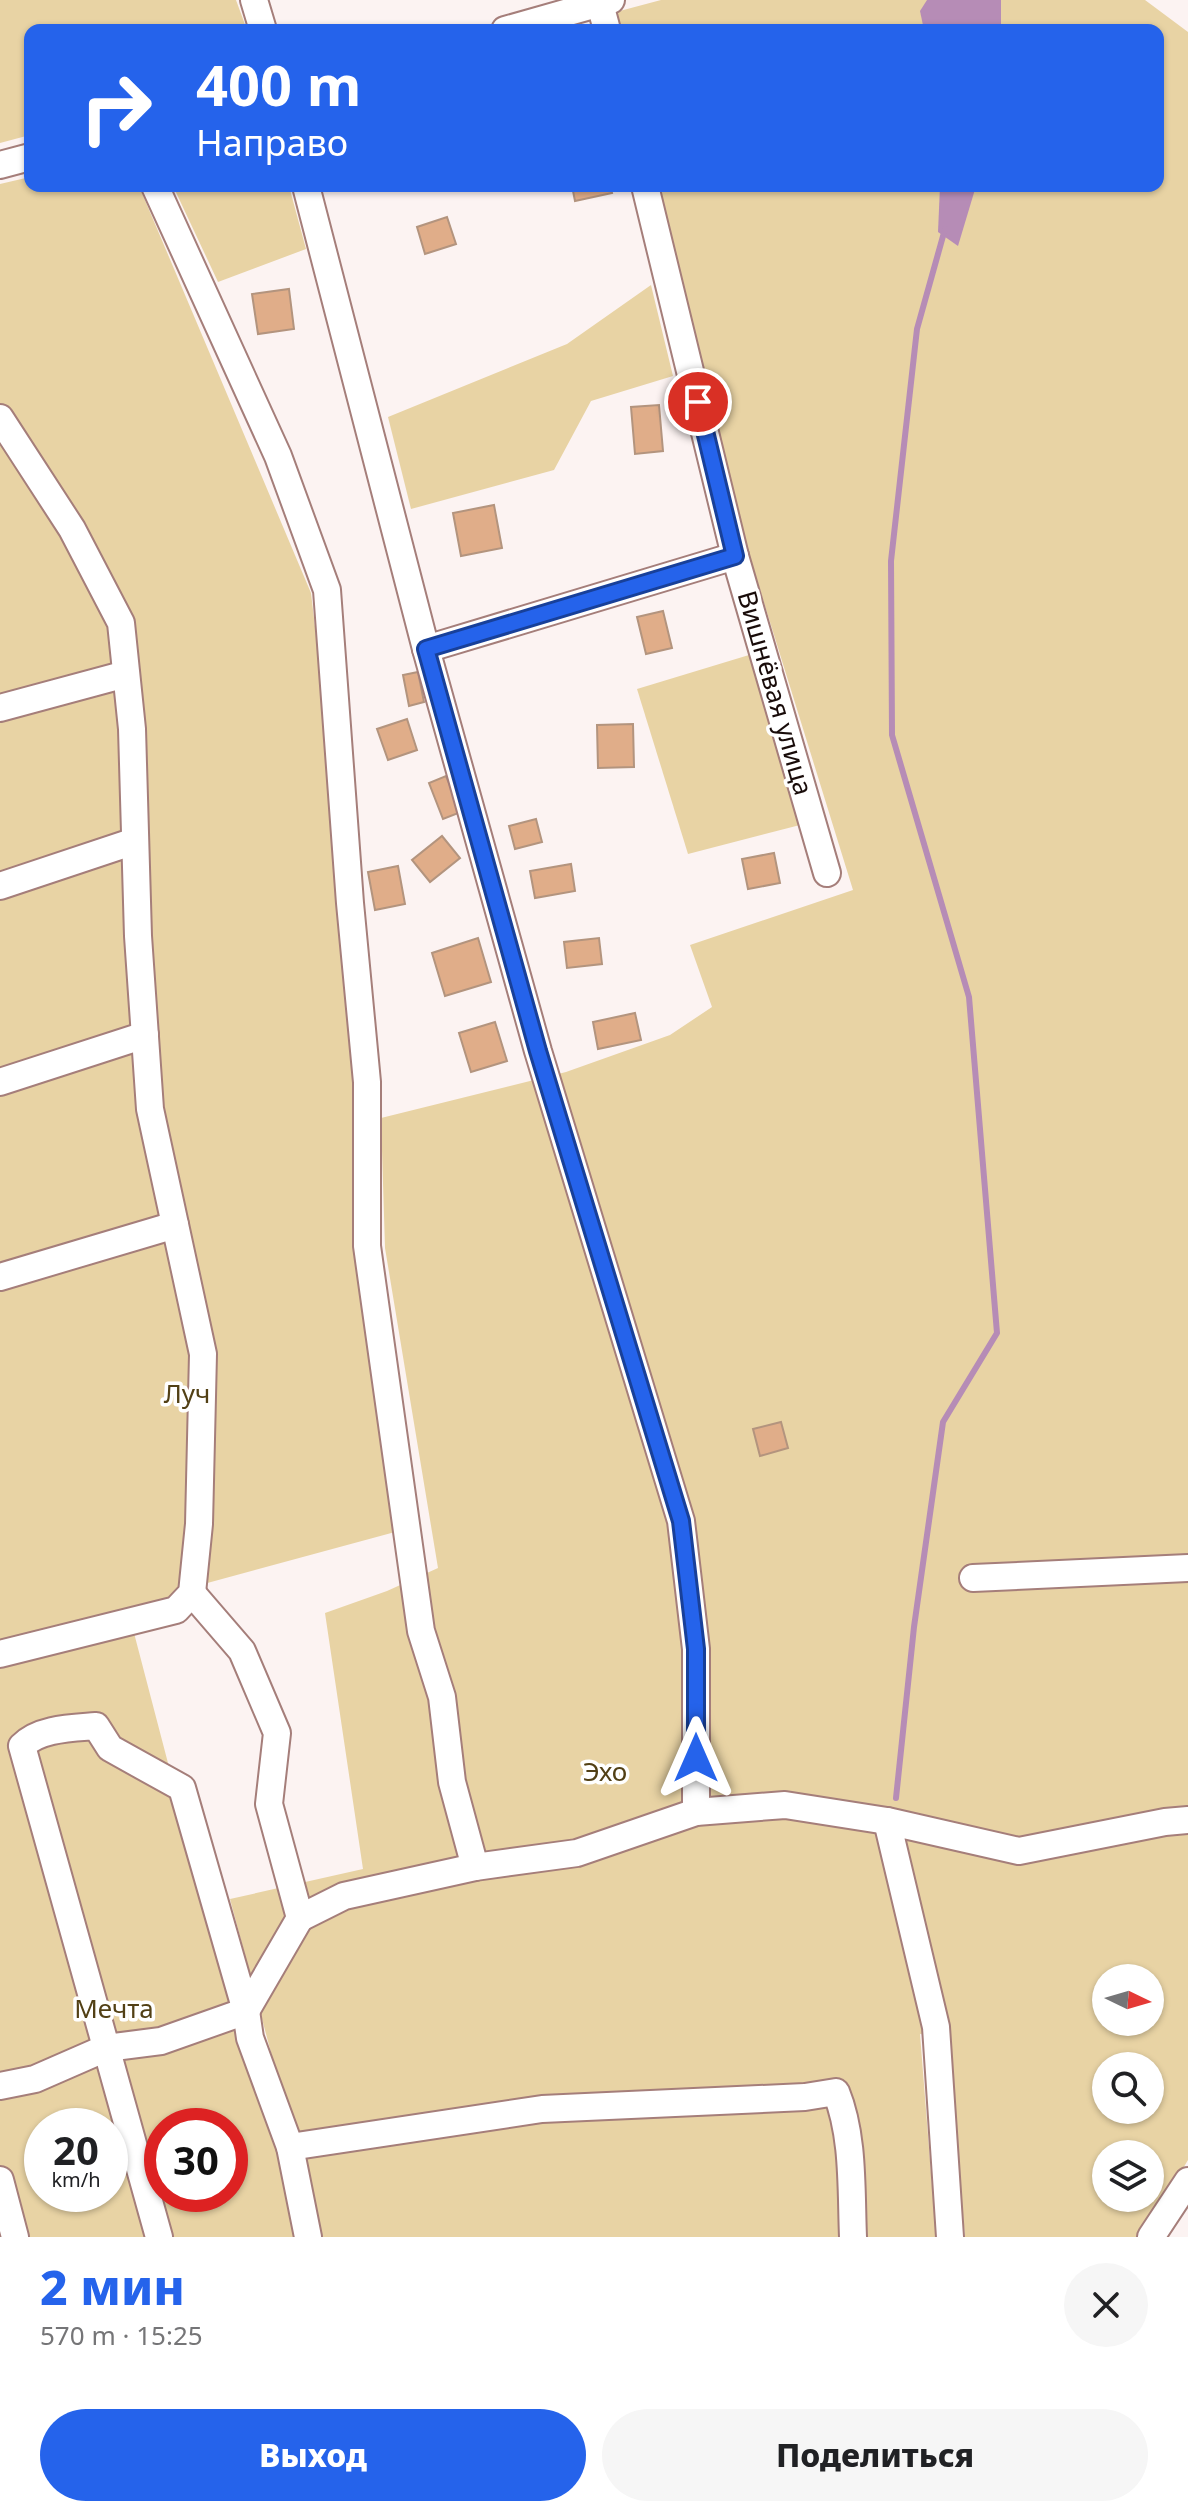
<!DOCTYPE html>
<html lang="ru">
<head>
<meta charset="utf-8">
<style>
  body { margin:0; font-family:"Noto Sans",sans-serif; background:#f6f6f6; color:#202124; height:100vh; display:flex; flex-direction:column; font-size:30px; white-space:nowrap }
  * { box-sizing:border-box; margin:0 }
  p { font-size:26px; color:#757577 }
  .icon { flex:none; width:44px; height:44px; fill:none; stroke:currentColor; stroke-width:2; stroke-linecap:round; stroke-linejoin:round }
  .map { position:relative; height:2237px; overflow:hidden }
  .sheet { display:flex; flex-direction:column; background:#fff; flex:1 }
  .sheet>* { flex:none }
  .top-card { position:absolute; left:24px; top:24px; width:1140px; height:168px; border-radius:16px; box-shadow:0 2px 6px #0004; background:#2563eb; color:#fff; overflow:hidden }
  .needle { width:52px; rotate:95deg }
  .buttons { position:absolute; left:1092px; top:1964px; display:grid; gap:16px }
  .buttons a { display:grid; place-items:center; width:72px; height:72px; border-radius:50%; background:#fff; box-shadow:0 2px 6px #0004; font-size:40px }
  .speed { position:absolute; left:24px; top:2108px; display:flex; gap:16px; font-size:40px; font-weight:700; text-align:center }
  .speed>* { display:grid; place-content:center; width:104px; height:104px; border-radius:50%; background:#fff; box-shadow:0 2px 6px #0004; line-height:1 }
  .speed small { font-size:20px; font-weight:400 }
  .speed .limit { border:12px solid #d22; background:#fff; color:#111 }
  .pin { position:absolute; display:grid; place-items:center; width:68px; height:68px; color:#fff; margin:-34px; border:4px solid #fff; border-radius:50%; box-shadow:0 2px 8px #0007 }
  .me { position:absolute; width:88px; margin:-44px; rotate:0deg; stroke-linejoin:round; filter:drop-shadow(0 0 6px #0008) }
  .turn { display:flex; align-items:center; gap:28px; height:168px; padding:0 40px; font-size:36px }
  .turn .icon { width:104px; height:104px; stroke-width:2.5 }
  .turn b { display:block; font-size:56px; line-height:68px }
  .round { display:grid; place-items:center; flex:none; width:84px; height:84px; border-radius:42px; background:#f6f6f6 }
  .headline { display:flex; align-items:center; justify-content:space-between; height:136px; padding:0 40px }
  h1 { font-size:48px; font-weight:800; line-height:60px; color:#2563eb }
  .primary-button { display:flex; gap:16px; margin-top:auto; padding:16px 40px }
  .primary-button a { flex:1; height:92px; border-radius:48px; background:#2563eb; color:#fff; font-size:32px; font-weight:800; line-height:92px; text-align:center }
  .primary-button a+a { background:#f6f6f6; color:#202124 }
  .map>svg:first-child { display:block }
  .green { fill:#e8d3a4; fill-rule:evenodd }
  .water { fill:#b68cb6 }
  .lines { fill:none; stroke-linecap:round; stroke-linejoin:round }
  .stream { stroke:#b68cb6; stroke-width:6 }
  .building { fill:#e0ad89; stroke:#b3947e; stroke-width:2 }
  .minor-casing { stroke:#a57e7a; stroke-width:30 }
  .minor { stroke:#fff; stroke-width:26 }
  .route-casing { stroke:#184099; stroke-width:20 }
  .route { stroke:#2563eb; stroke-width:14 }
  .labels { text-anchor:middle; stroke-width:7; stroke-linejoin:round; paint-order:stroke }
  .street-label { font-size:26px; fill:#180b09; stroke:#fff }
  .park-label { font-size:26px; fill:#524015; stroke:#fff }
</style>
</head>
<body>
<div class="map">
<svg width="1188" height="2237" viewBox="0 0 1188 2237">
  <rect width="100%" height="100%" fill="#fcf3f2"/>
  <g class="green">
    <path d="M0 0H236L247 30H30V135L0 143Z"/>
    <path d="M661 0H1145L1188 32V2160L1142 2237H965L947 2037 920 2034 936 2237H0V1667L134 1633 231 2004 278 2153 293 2135 230 1899 363 1869 325 1613 387 1591 438 1568 385 1248 381 1118 566 1072 670 1035 712 1007 690 945 853 890 743 535 657 186H1158V30H620L616 12ZM1106 1978H1150V2022H1106ZM1106 2066H1150V2110H1106ZM42 2126H110V2194H42ZM162 2126H230V2194H162ZM1106 2154H1150V2198H1106Z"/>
    <path d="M30 177V186H139L311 593 328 736 395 1532 178 1591 160 1602 0 1642V184Z"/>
    <path d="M173 186H289L306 249 218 282Z"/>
    <path d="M651 285 673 376 591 401 554 470 411 509 388 417 567 344Z"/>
    <path d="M749 655 800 825 688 854 637 689Z"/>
  </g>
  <g class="water">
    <path d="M927 0H1001V30H924L920 11Z"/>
    <path d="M940 186H976L958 246 938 232Z"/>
  </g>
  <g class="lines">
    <path class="stream" d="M896 1798 914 1627 943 1422 997 1333 969 997 892 735 891 561 917 329 945 229"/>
  </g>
  <g class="building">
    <path d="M572 186H610L612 193 575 201Z"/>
    <path d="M447 217 456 244 425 254 417 227Z"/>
    <path d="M289 289 294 329 258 334 252 294Z"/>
    <path d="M659 405 663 451 635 454 631 407Z"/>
    <path d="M494 505 502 548 461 556 453 513Z"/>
    <path d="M663 611 672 648 646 654 637 617Z"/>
    <path d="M418 672 424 702 409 706 403 675Z"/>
    <path d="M407 719 417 750 388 760 377 729Z"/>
    <path d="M633 724 634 767 598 768 597 725Z"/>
    <path d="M446 776 461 812 443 819 429 783Z"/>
    <path d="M536 819 542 842 515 849 509 826Z"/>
    <path d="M442 836 460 858 430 882 412 860Z"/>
    <path d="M774 853 780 883 748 889 742 859Z"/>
    <path d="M571 864 575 891 535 898 530 871Z"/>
    <path d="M398 866 405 904 375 910 368 872Z"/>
    <path d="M478 938 491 982 445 996 432 953Z"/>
    <path d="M599 938 602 964 567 968 564 942Z"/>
    <path d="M635 1013 641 1040 598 1049 593 1022Z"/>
    <path d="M495 1022 507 1061 471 1072 459 1033Z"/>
    <path d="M781 1422 788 1448 760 1456 753 1429Z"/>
  </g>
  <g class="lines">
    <defs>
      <g id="minor">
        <path d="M254 0 263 30"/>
        <path d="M599 0 607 30"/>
        <path d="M505 30 611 0"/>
        <path d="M0 165 30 157"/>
        <path d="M155 186 278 456 327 590 350 903 367 1082V1246L421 1631 442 1697 452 1782 475 1867 344 1896 300 1918"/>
        <path d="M306 186 426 649 538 1051 681 1521 696 1649V1812"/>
        <path d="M645 186 735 556 827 873"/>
        <path d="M0 418 72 529 121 623 132 729 138 936 150 1109 203 1354 199 1524 192 1593 176 1610 0 1654"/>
        <path d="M426 649 735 556"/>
        <path d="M0 708 126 674"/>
        <path d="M0 886 135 841"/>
        <path d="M0 1082 145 1035"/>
        <path d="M0 1277 175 1225"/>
        <path d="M973 1578 1188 1568"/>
        <path d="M475 1867 577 1853 696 1812 785 1805 887 1821"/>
        <path d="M0 2086 35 2079 106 2048 161 2041 246 2011 300 1918 269 1804 277 1733 242 1651 192 1593"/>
        <path d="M290 2147 542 2109 805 2097 836 2092C854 2136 851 2190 853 2237"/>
        <path d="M0 2180 15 2237"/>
        <path d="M159 2237 22 1746C39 1728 73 1728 96 1726L110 1748 182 1788 246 2011 250 2038 290 2147 308 2237"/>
        <path d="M950 2237 936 2027 887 1821 1019 1851 1165 1822 1188 1820"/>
        <path d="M1151 2237 1188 2181"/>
      </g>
    </defs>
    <use href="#minor" class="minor-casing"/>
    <use href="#minor" class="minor"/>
  </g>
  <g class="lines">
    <defs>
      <path id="route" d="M696 1758V1649L681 1521 538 1051 426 649 735 556 698 402"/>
    </defs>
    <use href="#route" class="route-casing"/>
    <use href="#route" class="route"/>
  </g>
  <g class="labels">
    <g class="street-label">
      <text transform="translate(775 693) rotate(74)" y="9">Вишнёвая улица</text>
    </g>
    <g class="park-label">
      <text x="187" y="1403">Луч</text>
      <text x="605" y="1781">Эхо</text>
      <text x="114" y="2018">Мечта</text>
    </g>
  </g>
</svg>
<div class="buttons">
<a><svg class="needle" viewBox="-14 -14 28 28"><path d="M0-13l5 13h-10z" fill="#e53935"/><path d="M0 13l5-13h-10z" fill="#757577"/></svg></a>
<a><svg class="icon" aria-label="search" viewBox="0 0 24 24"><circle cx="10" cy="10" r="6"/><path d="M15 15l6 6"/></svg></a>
<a><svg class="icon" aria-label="layers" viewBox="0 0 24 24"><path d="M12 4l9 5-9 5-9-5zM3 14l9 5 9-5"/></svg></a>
</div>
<div class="speed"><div>20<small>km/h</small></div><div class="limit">30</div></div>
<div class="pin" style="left:698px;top:402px;background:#d93025"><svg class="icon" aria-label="arrive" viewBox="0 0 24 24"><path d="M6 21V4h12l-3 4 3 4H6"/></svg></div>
<svg class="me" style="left:696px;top:1758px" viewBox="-20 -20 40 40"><path d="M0-17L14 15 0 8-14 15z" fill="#2563eb" stroke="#fff" stroke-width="4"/></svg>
<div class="top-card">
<div class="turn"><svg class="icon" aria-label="right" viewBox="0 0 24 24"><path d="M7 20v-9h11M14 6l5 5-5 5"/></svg><div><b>400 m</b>Направо</div></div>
</div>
</div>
<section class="sheet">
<div class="headline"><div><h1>2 мин</h1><p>570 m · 15:25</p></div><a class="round"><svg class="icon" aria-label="close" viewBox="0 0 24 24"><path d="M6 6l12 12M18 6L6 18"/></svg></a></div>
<div class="primary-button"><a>Выход</a><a>Поделиться</a></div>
</section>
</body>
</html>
